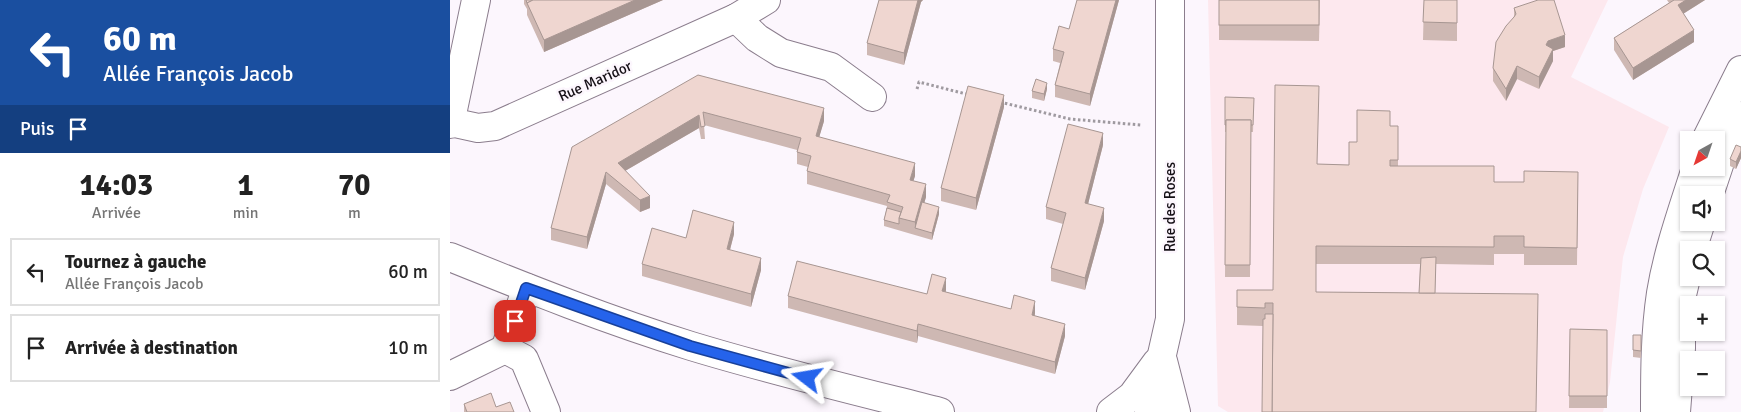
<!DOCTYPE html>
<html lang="fr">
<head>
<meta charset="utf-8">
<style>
  body { margin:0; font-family:Signika,sans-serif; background:#f2f2f2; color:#222; height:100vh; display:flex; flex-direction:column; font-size:19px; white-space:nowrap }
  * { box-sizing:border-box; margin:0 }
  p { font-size:16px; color:#767676 }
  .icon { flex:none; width:28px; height:28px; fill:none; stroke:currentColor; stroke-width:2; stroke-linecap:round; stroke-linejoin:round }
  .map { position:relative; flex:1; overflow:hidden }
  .drawer { display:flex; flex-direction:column; background:#fff; width:450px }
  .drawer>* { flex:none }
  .hud { background:#1a4fa0; color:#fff; overflow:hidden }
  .needle { width:32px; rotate:220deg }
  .tools { position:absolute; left:1230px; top:131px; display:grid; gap:10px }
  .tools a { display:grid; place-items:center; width:45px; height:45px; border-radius:0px; background:#fff; box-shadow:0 1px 4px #0004; font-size:25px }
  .pin { position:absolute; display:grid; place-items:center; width:42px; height:42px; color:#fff; margin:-21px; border-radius:10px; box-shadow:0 2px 8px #0006 }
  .me { position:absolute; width:55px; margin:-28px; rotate:284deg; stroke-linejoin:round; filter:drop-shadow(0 0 4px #0008) }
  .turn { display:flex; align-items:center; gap:18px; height:105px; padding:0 20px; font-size:22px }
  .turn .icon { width:65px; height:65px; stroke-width:2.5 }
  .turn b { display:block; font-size:35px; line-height:42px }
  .then { display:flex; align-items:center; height:48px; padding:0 20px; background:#0003; gap:10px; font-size:19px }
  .eta { display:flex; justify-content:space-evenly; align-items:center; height:85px; text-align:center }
  .eta b { font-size:30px; font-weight:800; line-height:35px }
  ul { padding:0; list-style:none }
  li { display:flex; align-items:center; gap:15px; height:68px; margin:0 10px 8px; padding:0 10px; border:2px solid #e0e0e0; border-radius:0px }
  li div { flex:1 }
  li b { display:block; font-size:19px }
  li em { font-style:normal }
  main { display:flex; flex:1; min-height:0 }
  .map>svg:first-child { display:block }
  .education { fill:#fde8ee }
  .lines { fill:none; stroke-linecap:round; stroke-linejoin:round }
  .minor-casing { stroke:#8b7d8d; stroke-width:30 }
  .path { stroke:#9f9aa0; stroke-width:3; stroke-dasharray:2.5 2.5; stroke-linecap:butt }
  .minor { stroke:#fff; stroke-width:28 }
  .wall { fill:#ceb8b3; fill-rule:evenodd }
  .shaded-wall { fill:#a79692 }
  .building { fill:#efd6d0; stroke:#a79692 }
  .route-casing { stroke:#184099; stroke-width:12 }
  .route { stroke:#2563eb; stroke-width:9 }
  .labels { text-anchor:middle; stroke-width:5; stroke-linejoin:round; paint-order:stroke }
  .street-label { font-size:15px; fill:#140f15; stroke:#fcf6fd }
</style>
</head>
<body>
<main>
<section class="drawer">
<div class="hud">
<div class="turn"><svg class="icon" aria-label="left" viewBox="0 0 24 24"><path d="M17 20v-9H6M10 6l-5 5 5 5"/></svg><div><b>60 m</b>Allée François Jacob</div></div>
<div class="then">Puis<svg class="icon" aria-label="arrive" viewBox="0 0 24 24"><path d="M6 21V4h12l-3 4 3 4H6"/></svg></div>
</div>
<div class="eta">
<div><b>14:03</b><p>Arrivée</p></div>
<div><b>1</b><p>min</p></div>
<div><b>70</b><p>m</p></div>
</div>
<ul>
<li><svg class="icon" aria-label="left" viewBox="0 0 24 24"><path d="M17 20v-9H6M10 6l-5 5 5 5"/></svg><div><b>Tournez à gauche</b><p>Allée François Jacob</p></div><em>60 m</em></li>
<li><svg class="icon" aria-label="arrive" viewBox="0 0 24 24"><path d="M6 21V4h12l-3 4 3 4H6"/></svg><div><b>Arrivée à destination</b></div><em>10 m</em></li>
</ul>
</section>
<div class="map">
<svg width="1291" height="412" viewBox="0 0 1291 412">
  <rect width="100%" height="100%" fill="#fcf6fd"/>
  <path class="education" d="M758 0H1158L1121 77 1219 127 1193 189 1173 257 1160 382 1153 412H778L768 406Z"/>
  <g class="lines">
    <defs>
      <g id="minor">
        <path d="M286 18 307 38 331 53 381 67 422 97"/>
        <path d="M0 122 28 128 45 126 286 18 316 0"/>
        <path d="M0 124 26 0"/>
        <path d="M1256 140 1291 70"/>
        <path d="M1259 195 1273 153 1291 116"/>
        <path d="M1242 250 1251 222"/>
        <path d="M0 257C79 289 160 321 241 346 323 371 407 391 490 412"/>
        <path d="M77 288 55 349 74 359 96 412"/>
        <path d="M713 361 726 412"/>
        <path d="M0 376 55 349"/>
        <path d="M661 412 682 396 707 362"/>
        <path d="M699 412 720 319V0"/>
        <path d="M1205 412C1205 372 1205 333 1211 293 1218 250 1233 209 1246 168"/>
        <path d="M1226 412 1231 348V299L1239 265"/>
      </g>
    </defs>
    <use href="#minor" class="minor-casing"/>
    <g class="path">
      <path d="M467 89 469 82 520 95"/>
      <path d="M550 102 620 119 691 125"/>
    </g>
    <use href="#minor" class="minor"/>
  </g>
  <g class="wall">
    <path d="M74 0H213L94 52 77 15V9L74 4Z"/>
    <path d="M429 0H473L471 2 454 65 417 55V43Z"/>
    <path d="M669 0 640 106 605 97V85L610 63 603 61V49L619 29Z"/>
    <path d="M769 0H870L869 41 769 40Z"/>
    <path d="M974 0H1007V41L973 40Z"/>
    <path d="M1217 0H1255L1233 14 1244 42 1183 80 1164 50V38L1219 3Z"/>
    <path d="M1064 8 1115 47 1103 51V61L1089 89 1067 79 1056 101 1043 81V68L1064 18Z"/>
    <path d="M248 75 374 121 369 137 465 176 463 181 476 197 474 203 489 214 482 240 434 226V220L437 206 357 184V171L358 167 347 164V150L254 125 255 139H251L249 128 175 171 200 208 190 212 156 184 137 249 101 240V228Z"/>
    <path d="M597 89 594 101 582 98V91Z"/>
    <path d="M775 97 804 98 803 132H801L800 277H775L776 132H775Z"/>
    <path d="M554 107 526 210 491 201V188Z"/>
    <path d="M940 126H948V166L1044 182H1074L1128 172 1127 265H1074V254H1044V265L986 264 985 293 813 326 787 325V290H823L867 164 899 165 907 142ZM866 264H970L969 293 866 292Z"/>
    <path d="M653 145 638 204 654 221 635 290 601 281V268L613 224 596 219V207Z"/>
    <path d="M1291 147V158L1286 169 1280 166V159Z"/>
    <path d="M284 234 280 250 311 270 301 307 192 276V264L236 238Z"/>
    <path d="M496 290V292L561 309 585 313V316L615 336 605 374 468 336 467 343 338 308V296L477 294Z"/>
    <path d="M1120 329 1157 330V408H1119Z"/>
    <path d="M1183 335H1191V358L1183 357Z"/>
    <path d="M14 404 46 407 64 412H14Z"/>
  </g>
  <g class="shaded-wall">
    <path d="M185 0H213L94 52V40Z"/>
    <path d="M468 0H473L471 2 454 65V53Z"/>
    <path d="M666 0H669L640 106V94Z"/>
    <path d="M1236 0H1255L1228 17V5Z"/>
    <path d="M1244 30V42L1183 80V68Z"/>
    <path d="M1115 35V47L1103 51V61L1089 89V77L1096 45 1098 41Z"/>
    <path d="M1067 66V79L1056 101V89Z"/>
    <path d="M597 83V89L594 101V94Z"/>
    <path d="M554 95V107L526 210V198Z"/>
    <path d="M374 108V121L366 148V136Z"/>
    <path d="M249 115V128L168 175V163Z"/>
    <path d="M653 133V145L635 216V203Z"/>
    <path d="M1291 151V158L1286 169V162Z"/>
    <path d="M465 163V176L460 192V180Z"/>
    <path d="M156 172V184L137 249V237Z"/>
    <path d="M476 184V197L467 228H465V222Z"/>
    <path d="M200 196V208L190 212V200Z"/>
    <path d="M489 207V214L482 240V233Z"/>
    <path d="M654 208V221L635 290V278Z"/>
    <path d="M284 222V234L277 261V249Z"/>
    <path d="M311 258V270L301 307V294Z"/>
    <path d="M496 278V290L492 303V291Z"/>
    <path d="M585 301V313L582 327V315Z"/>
    <path d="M468 324V336L467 343V331Z"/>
    <path d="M615 324V336L605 374V362Z"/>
  </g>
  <g class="building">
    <path d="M76 0H83L77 3Z"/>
    <path d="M83 0H185L94 40 77 3Z"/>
    <path d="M429 0H468L454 53 417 43Z"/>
    <path d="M627 0H666L640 94 605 85 614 52 603 49 609 26 619 29Z"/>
    <rect x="769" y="0" width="100" height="25"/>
    <path d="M974 0H1007V23L973 22Z"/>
    <path d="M1088 0H1104L1115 35 1098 41 1096 45 1103 49 1089 77 1067 66 1056 89 1043 68 1046 42 1056 26 1064 17 1066 14 1064 8Z"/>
    <path d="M1224 0H1236L1228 5 1244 30 1183 68 1164 38Z"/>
    <path d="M248 75 374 108 366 136 465 163 460 180 476 184 465 222 449 218 453 207 437 202 440 195 357 171 361 156 347 152 351 138 253 112 255 126 251 127 249 115 168 163 200 196 190 200 156 172 137 237 101 228 122 147Z"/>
    <path d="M586 79 597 83 594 94 582 91Z"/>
    <path d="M825 85 869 86 867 164 899 165V142H907V110L940 111V126H948V160H940V166H1044V182H1074V171L1128 172 1127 248 1074 247V236H1044V247L866 246V292L1088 294 1086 412H822L823 303H815V308L787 307V290H823Z"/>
    <path d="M518 86 554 95 526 198 491 188Z"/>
    <path d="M775 97 804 98 803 125H801V120H776V125H775Z"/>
    <path d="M776 120H801L800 265H775Z"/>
    <path d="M618 124 653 133 635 203 654 208 635 278 601 268 616 213 596 207Z"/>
    <path d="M1286 145 1291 147V151L1286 162 1280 159Z"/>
    <path d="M472 202 489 207 482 233 465 228Z"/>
    <path d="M437 208 451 212 449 218V224L434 220Z"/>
    <path d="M243 210 284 222 277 249 311 258 301 294 192 264 202 228 236 238Z"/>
    <path d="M986 257 985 293H969L971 258Z"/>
    <path d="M347 261 477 294 482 274 496 278 492 291 561 309 564 295 585 301 582 315 615 324 605 362 468 324 467 331 338 296Z"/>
    <path d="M815 314H823L822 412H812L813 319H815Z"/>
    <path d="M1120 329 1157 330V396H1119Z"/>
    <path d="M1183 335H1191V351L1183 350Z"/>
    <path d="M41 393 46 407 60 402 64 412H17L14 404Z"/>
  </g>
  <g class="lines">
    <defs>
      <path id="route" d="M65 321 76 288 240 346 357 378"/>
    </defs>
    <use href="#route" class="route-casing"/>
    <use href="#route" class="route"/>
  </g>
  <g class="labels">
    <g class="street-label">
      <text transform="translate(145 81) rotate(-24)" y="5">Rue Maridor</text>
      <text transform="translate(720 207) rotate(-90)" y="5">Rue des Roses</text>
    </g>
  </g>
</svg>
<div class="tools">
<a><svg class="needle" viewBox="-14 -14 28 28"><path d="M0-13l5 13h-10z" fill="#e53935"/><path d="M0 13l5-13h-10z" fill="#767676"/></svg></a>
<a><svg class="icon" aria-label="sound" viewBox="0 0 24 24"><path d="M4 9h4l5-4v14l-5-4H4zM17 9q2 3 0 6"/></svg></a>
<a><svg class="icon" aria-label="search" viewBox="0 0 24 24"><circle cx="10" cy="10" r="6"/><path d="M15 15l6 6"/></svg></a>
<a>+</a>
<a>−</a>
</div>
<div class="pin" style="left:65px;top:321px;background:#d93025"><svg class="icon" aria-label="arrive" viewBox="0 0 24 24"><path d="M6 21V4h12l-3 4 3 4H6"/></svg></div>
<svg class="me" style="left:357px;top:378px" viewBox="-20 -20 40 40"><path d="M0-17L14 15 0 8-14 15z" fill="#2563eb" stroke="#fff" stroke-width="4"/></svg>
</div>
</main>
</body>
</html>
